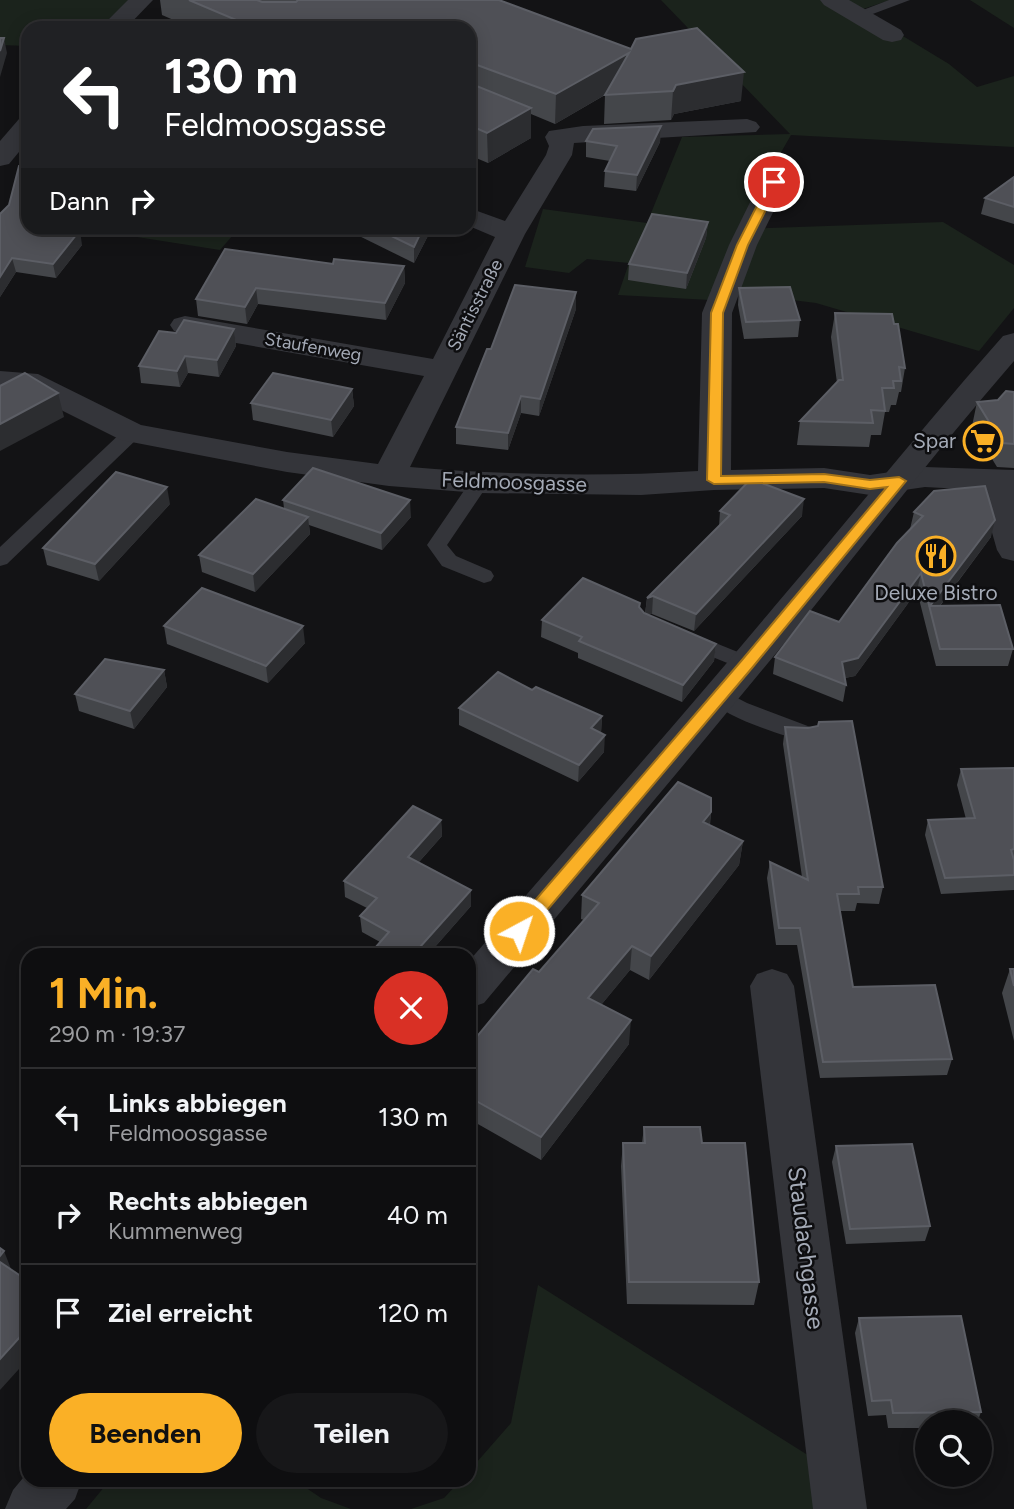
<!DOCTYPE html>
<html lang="de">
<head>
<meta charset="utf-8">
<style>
  body { margin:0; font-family:Figtree,sans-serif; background:#171719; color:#f1f3f6; height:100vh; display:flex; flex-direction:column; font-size:26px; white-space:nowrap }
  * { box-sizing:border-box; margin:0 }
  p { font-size:23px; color:#9b9c9f }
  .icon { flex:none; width:38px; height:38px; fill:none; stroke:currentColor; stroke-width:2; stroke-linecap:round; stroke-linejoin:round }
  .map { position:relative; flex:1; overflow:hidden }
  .side { position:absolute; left:21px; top:948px; width:455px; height:539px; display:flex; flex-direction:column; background:#0e0e10; border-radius:21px; box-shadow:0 4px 18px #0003,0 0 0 2px #2e2e30 }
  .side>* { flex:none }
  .top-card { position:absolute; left:21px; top:21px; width:455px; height:214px; border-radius:21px; box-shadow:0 4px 18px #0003,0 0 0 2px #2e2e30; background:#202124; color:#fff; overflow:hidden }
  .tools { position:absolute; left:915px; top:1410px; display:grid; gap:14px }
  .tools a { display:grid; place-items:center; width:77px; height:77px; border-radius:50%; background:#0e0e10; box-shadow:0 4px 18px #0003,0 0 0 2px #2e2e30; font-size:35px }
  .pin { position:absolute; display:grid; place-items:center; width:60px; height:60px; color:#fff; margin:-30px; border:4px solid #fff; border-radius:50%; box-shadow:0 2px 7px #0007 }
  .me { position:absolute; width:77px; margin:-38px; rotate:40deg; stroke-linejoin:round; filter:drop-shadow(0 0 5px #0008) }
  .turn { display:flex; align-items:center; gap:24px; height:147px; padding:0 28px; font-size:32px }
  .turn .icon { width:91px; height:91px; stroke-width:2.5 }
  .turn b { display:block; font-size:49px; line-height:60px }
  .then { display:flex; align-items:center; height:66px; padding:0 28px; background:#0003; gap:14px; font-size:26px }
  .round { display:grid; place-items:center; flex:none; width:74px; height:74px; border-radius:37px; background:#171719 }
  .headline { display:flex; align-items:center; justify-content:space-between; height:119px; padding:0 28px }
  h1 { font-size:42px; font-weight:700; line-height:52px; color:#fab026 }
  .primary-button { display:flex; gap:14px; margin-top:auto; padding:14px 28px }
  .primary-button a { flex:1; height:80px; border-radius:42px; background:#fab026; color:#111; font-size:28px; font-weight:700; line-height:80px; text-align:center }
  .primary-button a+a { background:#171719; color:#f1f3f6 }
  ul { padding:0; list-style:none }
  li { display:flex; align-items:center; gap:21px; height:98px; padding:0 28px; border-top:2px solid #2e2e30 }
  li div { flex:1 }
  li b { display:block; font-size:26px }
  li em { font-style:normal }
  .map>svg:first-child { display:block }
  .green { fill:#1b231c }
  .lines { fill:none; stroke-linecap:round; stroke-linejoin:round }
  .service { fill:#34353a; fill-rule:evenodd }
  .minor { fill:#34353a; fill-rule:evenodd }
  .tertiary { fill:#34353a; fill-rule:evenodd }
  .wall { fill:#44464a }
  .shaded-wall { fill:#2c2d30 }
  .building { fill:#4f5056; stroke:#5c5e65; stroke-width:2 }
  .route { fill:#fab026; stroke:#a27219; stroke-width:2 }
  .labels { text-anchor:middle; stroke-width:5; stroke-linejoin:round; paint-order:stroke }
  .far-street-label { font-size:18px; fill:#a4aab6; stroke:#0e0e10 }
  .poi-label { font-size:21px; fill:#a4aab6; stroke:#0e0e10; text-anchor:end }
  .street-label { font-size:21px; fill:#a4aab6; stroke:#0e0e10 }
  .near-street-label { font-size:24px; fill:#a4aab6; stroke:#0e0e10 }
</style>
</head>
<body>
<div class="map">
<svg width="1014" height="1509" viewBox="0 0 1014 1509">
  <rect width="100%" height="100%" fill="#131315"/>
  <g class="green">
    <path d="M0 0H130L99 28H28V46L0 45Z"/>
    <path d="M661 0H890L860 10 949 64 977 87 1014 76V147L791 135 737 229 943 222 1014 265V308L979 351 816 303 711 290 710 300 618 295 629 263 587 259 569 273 525 267 543 209 647 223 682 137 790 134Z"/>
    <path d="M970 0H1014V28Z"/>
    <path d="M130 228H239L220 250 124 235Z"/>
    <path d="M538 1285 814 1459 820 1509H411L444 1498 460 1481 469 1480V1471L511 1423Z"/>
    <path d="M110 1480 296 1481 321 1498 351 1509H86Z"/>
  </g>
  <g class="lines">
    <g class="service">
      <path d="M889 0H910L862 18 857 19 850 15Z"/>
      <path d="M132 427 141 433 139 437 7 564 0 566V547L125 429Z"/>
      <path d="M479 477 486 479 489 483 447 545 456 556 491 571 494 576 491 581 484 583 442 566 427 545 472 479Z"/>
      <path d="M686 631 755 659 758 664 755 669 747 671 678 643 675 638 678 633Z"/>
      <path d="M718 688 747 703 813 728 816 734 813 740 805 742C782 735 719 716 707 696L710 691Z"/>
    </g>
    <g class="minor">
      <path d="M128 0H153L126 28H100Z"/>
      <path d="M820 0H849L901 30 904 35 901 40 892 42 883 40 824 5Z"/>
      <path d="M28 116V141L9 164 0 166V141L19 119Z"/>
      <path d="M747 119 756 122 760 127 756 132 574 143 572 155 525 234 410 467C505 475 602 477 698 471L702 313 729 245 760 182 764 176 774 174 784 176 788 182 757 245 732 313 731 470 824 468 870 475 925 467 1014 470V561L1002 558 997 550 980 490 925 487 870 495 824 488 714 490 641 495 479 493 389 486 287 472 121 440 21 390 0 389V371L38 374 141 425 287 452 378 464 424 376 185 334 174 331 170 325 174 319 185 316 433 359 495 237 469 226V208L505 221 546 155 549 146 545 137 549 131 583 126Z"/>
      <path d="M772 969 787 974 794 986 867 1509H813L750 986 757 974Z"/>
    </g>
    <g class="tertiary">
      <path d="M1014 333V361C940 446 871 536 800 624 696 751 590 877 484 1003L469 1008V961C571 843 674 726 774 607 851 517 925 424 1003 336Z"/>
      <path d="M28 1472V1480H82L75 1499 66 1509H5L13 1490Z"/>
    </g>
  </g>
  <g class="wall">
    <path d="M160 0H499L741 101 674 114 671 120 604 124 605 95 555 124 531 114V138L488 163 469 155V28H192L162 15Z"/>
    <path d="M661 126 660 142 636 191 604 187 605 171 610 161 586 157V141Z"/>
    <path d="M1014 177V224L981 214 985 198Z"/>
    <path d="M0 214 28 228 82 245 56 278 16 272 0 297Z"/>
    <path d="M708 222 706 238 686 289 628 280 629 264Z"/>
    <path d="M343 228H432L414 263Z"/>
    <path d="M333 264 404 266 405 283 386 320 258 304 247 324 198 316 196 299Z"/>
    <path d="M739 288 800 320 798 337 744 339 738 305Z"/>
    <path d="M576 309 539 416 521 413 508 450 456 444V427L491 349Z"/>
    <path d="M835 313 894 324 905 368 901 392H899L896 405H891L889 412H885L881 435H871L869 447 797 445 800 421 837 383 831 337Z"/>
    <path d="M234 329 236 346 219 377 188 373 180 387 141 383 139 366 176 333Z"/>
    <path d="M352 389 354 406 333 437 253 420 251 403Z"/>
    <path d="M1014 392V468L997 467 972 426 977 402 998 400Z"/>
    <path d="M283 500 411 517 382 550 309 525 310 534 255 592 202 572 199 555 284 508Z"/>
    <path d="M170 504 99 581 47 565 43 548Z"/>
    <path d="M720 511 802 516 694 631 652 614H647L716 644 714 661 682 702 578 658V653L541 637 542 620 640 608 645 614 647 598 719 527Z"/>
    <path d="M914 512 991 537 940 606 1013 649 1008 666H936L917 591 855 676 845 678 846 685 843 702 773 674 775 657 839 622 910 529Z"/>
    <path d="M164 626 305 643 268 683 167 644Z"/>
    <path d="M164 670 167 687 134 729 79 711 75 694Z"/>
    <path d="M532 690 602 716 601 733 604 752 578 782 459 725V708Z"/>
    <path d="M785 727 883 887 879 904 857 903 855 911H840L853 987 952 1059 947 1075 820 1078 797 945H776L767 878 770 862 802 877 783 744Z"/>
    <path d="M1014 768V890L941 894 925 835 928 820 966 819 957 785 961 769Z"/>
    <path d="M711 812 710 825 743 841 739 865 649 980 630 970 601 1005 629 1044 541 1160 469 1119V1046L539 972 584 920 581 919 582 895Z"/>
    <path d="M441 820 442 836 419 862 471 906 427 956H368L380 942 362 932 360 916 367 908 345 897 344 881Z"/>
    <path d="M1010 969H1014V1041L1002 993Z"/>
    <path d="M644 1127 702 1143 759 1282 754 1305 627 1304 621 1166 623 1143H642Z"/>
    <path d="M836 1146 930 1226 925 1241 846 1244 832 1162Z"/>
    <path d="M859 1318 981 1412 977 1423H928V1428H888L886 1415 868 1416 855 1333Z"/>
  </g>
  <g class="shaded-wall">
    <path d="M4 38 7 53 0 77V51Z"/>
    <path d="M629 53 627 82 555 124 556 94Z"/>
    <path d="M744 72 741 101 674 114 671 120 673 91 676 85Z"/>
    <path d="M531 108V138L488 163 487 133Z"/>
    <path d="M661 126 660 142 636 191 637 175Z"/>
    <path d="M708 222 706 238 686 289 687 273Z"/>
    <path d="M423 228H432L414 263V247Z"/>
    <path d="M80 230 82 245 56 278 53 264Z"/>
    <path d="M12 258 16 272 0 297V277Z"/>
    <path d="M404 266 405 283 386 320 385 303Z"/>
    <path d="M256 288 258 304 247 324 245 307Z"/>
    <path d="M576 292V309L539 416 540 399Z"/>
    <path d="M234 329 236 346 219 377 217 360Z"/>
    <path d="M185 356 188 373 180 387 177 371Z"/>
    <path d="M352 389 354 406 333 437 331 420Z"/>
    <path d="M58 393 64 417 0 451V424Z"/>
    <path d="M521 396V413L508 450V433Z"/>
    <path d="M167 487 170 504 99 581 95 564Z"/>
    <path d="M804 499 802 516 694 631 696 614Z"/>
    <path d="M410 500 411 517 382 550 381 533Z"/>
    <path d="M308 517 310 534 255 592 253 574Z"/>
    <path d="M995 520 991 537 932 616 930 606Z"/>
    <path d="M921 573 917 591 855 676 839 679 842 662Z"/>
    <path d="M653 596 652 614 645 615 647 598Z"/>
    <path d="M303 626 305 643 268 683 266 666Z"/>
    <path d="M716 644 714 661 682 702 683 685Z"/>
    <path d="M164 670 167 687 134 729 130 711Z"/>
    <path d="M602 716 601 733 591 728Z"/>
    <path d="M605 735 604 752 578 782 579 765Z"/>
    <path d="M711 812 708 837 703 822Z"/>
    <path d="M441 820 442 836 409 873 408 857Z"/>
    <path d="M743 841 739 865 649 980 651 956Z"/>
    <path d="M471 890V906L427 956H412Z"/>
    <path d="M632 946 630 970 587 1022 588 998Z"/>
    <path d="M631 1020 629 1044 541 1160V1137Z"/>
    <path d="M4 1251 13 1274 0 1268V1256Z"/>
    <path d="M28 1328V1359L0 1390V1359Z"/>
  </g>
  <g class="building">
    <path d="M189 0H257L262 2H296L298 0H499L631 49 636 39 697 28 744 72 676 85 673 91 605 95 629 53 556 94 469 62V28H255Z"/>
    <path d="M0 38H4L0 51Z"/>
    <path d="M469 83 531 108 487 133 469 125Z"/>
    <path d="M661 126 637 175 605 171 617 146 586 141 593 129Z"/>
    <path d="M19 166H28V228H60L80 230 53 264 12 258 0 277V214L9 205Z"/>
    <path d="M1014 177V207L985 198Z"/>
    <path d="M652 214 708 222 687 273 629 264Z"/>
    <path d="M375 228H423L414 247Z"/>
    <path d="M225 249 333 264 334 259 404 266 385 303 256 288 245 307 196 299Z"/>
    <path d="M515 285 576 292 540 399 521 396 508 433 456 427 487 349H491Z"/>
    <path d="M790 287 800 320 746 322 739 288Z"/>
    <path d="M835 313 892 314 894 324H898L905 368 899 367 901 381H893L894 388H882L885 411 871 410 873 423 800 421 839 380H843Z"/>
    <path d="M184 320 234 329 217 360 185 356 177 371 139 366 159 331 176 333Z"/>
    <path d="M25 373 58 393 0 424V386Z"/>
    <path d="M273 373 352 389 331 420 251 403Z"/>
    <path d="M1006 391 1014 392V444L1002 443 977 402 998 400Z"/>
    <path d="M313 468 410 500 381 533 283 500Z"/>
    <path d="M116 472 167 487 95 564 43 548Z"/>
    <path d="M751 479 804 499 696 614 653 596 647 598 730 515 720 511Z"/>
    <path d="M985 486 995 520 930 606 1000 605 1013 649H940L921 573 858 658 842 662 846 685 775 657 810 611 839 622 897 543 923 516 914 512 934 491Z"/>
    <path d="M256 499 308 517 253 574 199 555Z"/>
    <path d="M583 578 640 603 639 607 644 613 716 644 683 685 579 641 582 637 542 620Z"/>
    <path d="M202 588 303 626 266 666 164 626Z"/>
    <path d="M105 659 164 670 130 711 75 694Z"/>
    <path d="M498 672 532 690 536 687 602 716 591 728 605 735 579 765 459 708Z"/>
    <path d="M852 721 883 887H858L859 894H837L853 987 935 985 952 1059 823 1062 800 928H779L770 862 808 880 785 727 808 728 818 726 819 722Z"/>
    <path d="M1014 768V849L1011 850 1014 860V875L945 878 928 820 975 818 961 769Z"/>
    <path d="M678 782 711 798V812L703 822 743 841 651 956 632 946 588 998 631 1020 541 1137 469 1097V1046L533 969 539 972 599 903 582 895Z"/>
    <path d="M413 806 441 820 408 857 471 890 412 956H368L389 932 360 916 377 898 344 881Z"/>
    <path d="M1010 969H1014V986Z"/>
    <path d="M644 1127H700L702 1143H745L759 1282H629L623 1143H645Z"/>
    <path d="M912 1144 930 1226 850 1229 836 1146Z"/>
    <path d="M0 1248 4 1251 0 1256Z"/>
    <path d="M0 1262 28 1281V1328L0 1359Z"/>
    <path d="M961 1316 981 1412 893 1413 891 1400 872 1401 859 1318Z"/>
  </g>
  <path class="route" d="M774 179 780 182 748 245 723 313 721 476 824 474 870 480 899 477 906 481 752 668 526 935H513L511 931 513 926 742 660 887 487 870 489 824 482 714 484 707 480 711 313 737 245 769 182Z"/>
  <defs>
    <symbol id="supermarket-ring" viewBox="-11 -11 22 22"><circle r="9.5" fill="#0e0e10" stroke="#fab026" stroke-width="1.5"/><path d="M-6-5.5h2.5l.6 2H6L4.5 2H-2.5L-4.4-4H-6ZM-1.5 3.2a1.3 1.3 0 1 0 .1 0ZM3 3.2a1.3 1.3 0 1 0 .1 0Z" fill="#fab026"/></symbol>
    <symbol id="restaurant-ring" viewBox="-11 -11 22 22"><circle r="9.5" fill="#0e0e10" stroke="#fab026" stroke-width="1.5"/><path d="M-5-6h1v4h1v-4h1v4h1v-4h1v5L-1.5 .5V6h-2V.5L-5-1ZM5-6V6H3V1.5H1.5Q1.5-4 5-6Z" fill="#fab026"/></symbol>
  </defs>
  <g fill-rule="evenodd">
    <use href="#supermarket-ring" x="961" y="419" width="44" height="44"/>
    <use href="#restaurant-ring" x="914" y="534" width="44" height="44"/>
  </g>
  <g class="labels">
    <g class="far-street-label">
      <text transform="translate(475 305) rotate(-63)" y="6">Säntisstraße</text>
      <text transform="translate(313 347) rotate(10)" y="6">Staufenweg</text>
    </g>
    <g class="poi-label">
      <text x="956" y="448">Spar</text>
      <text x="936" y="600" text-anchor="middle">Deluxe Bistro</text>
    </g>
    <g class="street-label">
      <text transform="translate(514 482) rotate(2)" y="7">Feldmoosgasse</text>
    </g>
    <g class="near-street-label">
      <text transform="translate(806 1248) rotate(83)" y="8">Staudachgasse</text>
    </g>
  </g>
</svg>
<div class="tools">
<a><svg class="icon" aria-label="search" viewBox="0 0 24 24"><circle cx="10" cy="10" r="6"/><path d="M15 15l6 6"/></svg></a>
</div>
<div class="pin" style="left:774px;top:182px;background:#d93025"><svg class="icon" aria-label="arrive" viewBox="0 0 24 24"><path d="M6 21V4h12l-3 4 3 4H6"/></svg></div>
<svg class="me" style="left:519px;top:931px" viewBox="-20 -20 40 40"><circle r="17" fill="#fab026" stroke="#fff" stroke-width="3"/><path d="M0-11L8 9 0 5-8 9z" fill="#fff"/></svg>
<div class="top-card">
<div class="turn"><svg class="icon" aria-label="left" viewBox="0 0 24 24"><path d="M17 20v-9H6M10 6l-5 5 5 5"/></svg><div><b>130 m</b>Feldmoosgasse</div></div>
<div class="then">Dann<svg class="icon" aria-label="right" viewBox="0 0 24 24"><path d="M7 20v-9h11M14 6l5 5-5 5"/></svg></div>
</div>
<section class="side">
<div class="headline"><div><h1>1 Min.</h1><p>290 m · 19:37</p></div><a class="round" style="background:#d93025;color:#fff"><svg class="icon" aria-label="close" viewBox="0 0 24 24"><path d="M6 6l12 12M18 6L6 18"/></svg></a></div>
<ul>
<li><svg class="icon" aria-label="left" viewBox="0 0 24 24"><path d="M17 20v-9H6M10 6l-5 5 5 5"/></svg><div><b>Links abbiegen</b><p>Feldmoosgasse</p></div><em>130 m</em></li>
<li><svg class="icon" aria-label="right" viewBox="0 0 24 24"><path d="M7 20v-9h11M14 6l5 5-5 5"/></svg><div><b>Rechts abbiegen</b><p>Kummenweg</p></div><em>40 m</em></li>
<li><svg class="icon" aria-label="arrive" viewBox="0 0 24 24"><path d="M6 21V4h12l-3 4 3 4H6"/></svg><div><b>Ziel erreicht</b></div><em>120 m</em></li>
</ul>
<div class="primary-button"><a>Beenden</a><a>Teilen</a></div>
</section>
</div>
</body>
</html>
